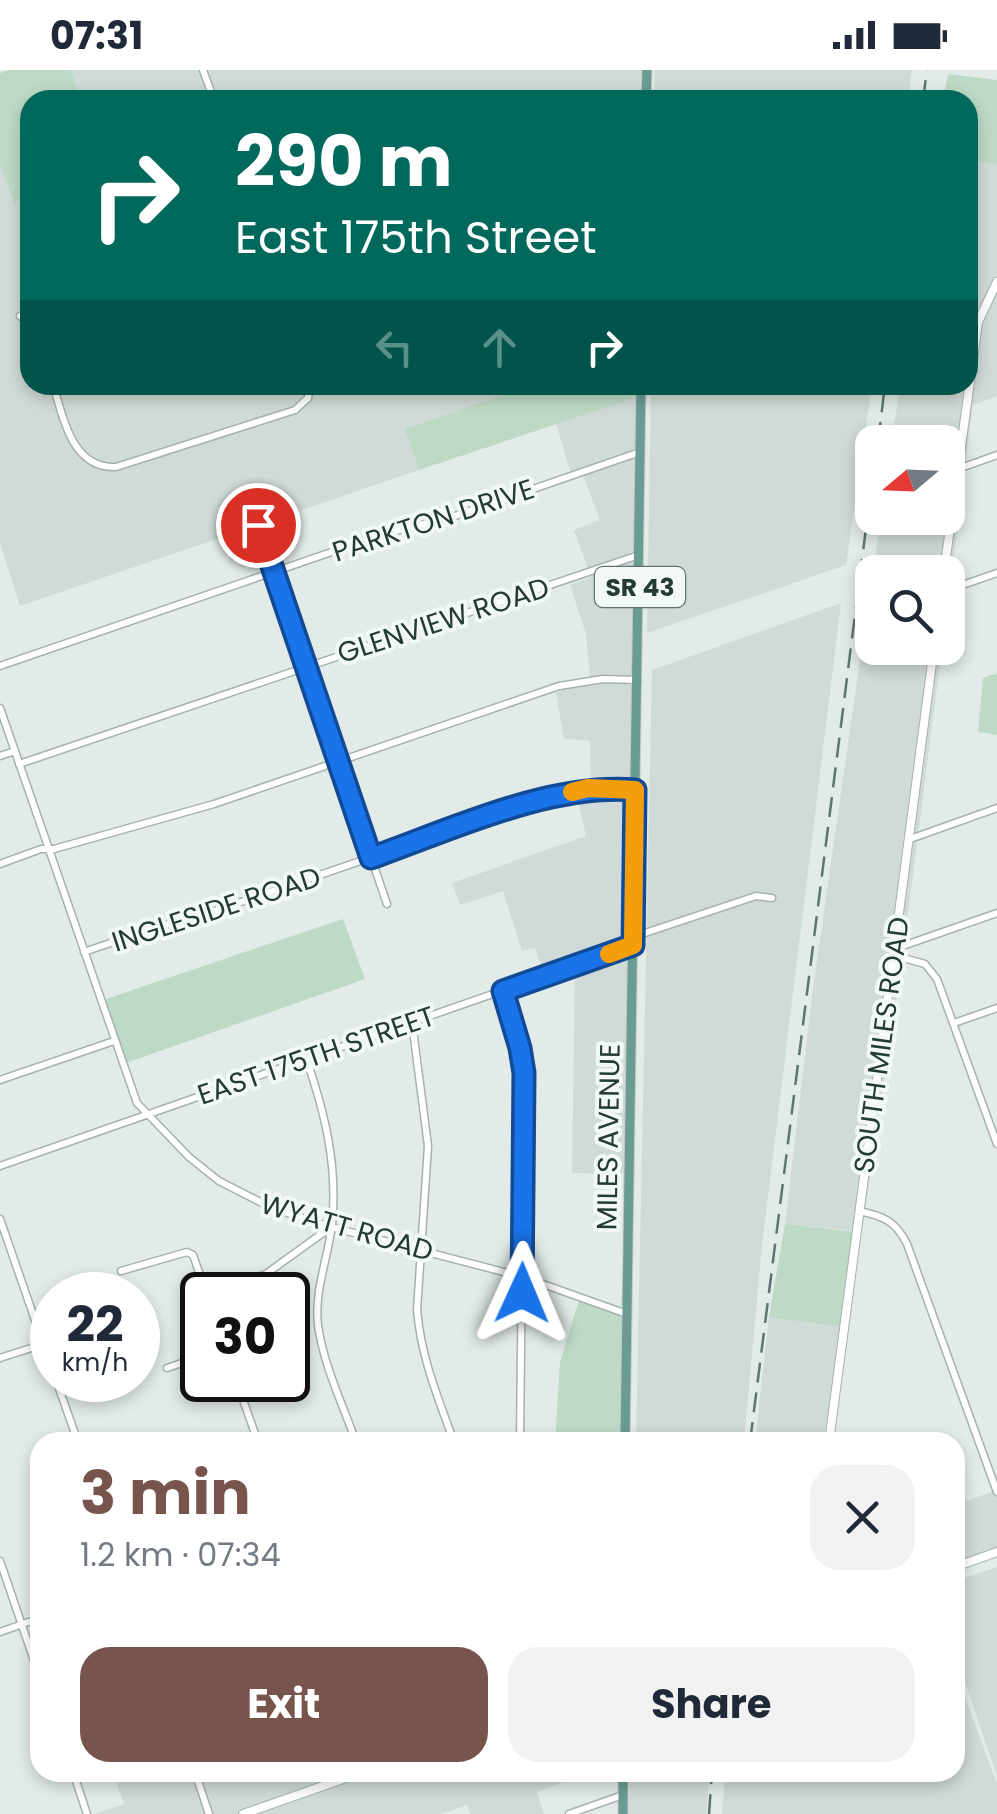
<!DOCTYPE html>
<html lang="en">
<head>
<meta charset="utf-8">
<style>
  body { margin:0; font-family:Poppins,sans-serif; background:#f2f2f3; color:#1f2937; height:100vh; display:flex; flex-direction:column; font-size:38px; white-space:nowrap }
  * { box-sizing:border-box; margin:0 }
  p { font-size:32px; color:#747a83 }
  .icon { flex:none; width:55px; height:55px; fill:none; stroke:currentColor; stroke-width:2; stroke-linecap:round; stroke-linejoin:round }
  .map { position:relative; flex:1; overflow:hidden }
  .sheet { position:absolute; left:30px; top:1362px; width:935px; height:350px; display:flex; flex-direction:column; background:#fff; border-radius:30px; box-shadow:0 5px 15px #0003 }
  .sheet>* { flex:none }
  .guide { position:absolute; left:20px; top:20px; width:958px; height:305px; border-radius:30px; box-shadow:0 5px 15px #0003; background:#00695c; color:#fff; overflow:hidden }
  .needle { width:65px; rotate:251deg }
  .tools { position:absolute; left:855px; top:355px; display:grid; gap:20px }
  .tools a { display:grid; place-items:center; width:110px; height:110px; border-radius:20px; background:#fff; box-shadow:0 5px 15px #0003; font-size:50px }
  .speed { position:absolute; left:30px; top:1202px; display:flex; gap:20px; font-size:50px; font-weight:700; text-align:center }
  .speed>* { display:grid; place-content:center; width:130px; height:130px; border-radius:50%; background:#fff; box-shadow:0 5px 15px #0003; line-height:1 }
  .speed small { font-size:25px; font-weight:400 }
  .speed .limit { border:5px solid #111; border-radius:15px; background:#fff; color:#111 }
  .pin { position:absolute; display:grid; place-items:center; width:85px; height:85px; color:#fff; margin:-42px; border:5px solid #fff; border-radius:50%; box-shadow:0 2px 10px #0007 }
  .me { position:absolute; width:110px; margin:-55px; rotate:1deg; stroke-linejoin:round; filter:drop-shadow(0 0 8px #0008) }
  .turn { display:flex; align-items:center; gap:35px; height:210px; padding:0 50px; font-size:45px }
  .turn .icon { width:130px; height:130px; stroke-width:2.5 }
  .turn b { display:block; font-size:70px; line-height:85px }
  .lanes { display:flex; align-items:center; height:95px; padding:0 50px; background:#0003; justify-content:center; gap:50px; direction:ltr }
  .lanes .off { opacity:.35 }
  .round { display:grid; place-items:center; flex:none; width:105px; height:105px; border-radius:30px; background:#f2f2f3 }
  .overview { display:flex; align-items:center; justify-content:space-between; height:170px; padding:0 50px }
  h1 { font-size:60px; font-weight:700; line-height:75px; color:#78554c }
  .button { display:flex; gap:20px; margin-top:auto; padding:20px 50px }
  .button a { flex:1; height:115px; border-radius:30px; background:#78554c; color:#fff; font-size:40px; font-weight:700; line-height:115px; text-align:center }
  .button a+a { background:#f2f2f3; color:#1f2937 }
  .status { display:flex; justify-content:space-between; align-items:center; height:70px; padding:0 50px; background:#fff; direction:ltr }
  .status svg { height:28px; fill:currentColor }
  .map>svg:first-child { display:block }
  .built { fill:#d0dad6 }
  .green { fill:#bddac6 }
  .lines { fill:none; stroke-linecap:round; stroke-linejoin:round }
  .minor-casing { stroke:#a5b2ae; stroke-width:9 }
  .tertiary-casing { stroke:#a5b2ae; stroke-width:10 }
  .secondary-casing { stroke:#a2b5af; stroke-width:10 }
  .primary-casing { stroke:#c2c8c6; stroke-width:11 }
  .minor { stroke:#fff; stroke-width:6 }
  .tertiary { stroke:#fff; stroke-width:8 }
  .secondary { stroke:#fff; stroke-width:8 }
  .primary { stroke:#6b9c91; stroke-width:9 }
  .rail { stroke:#5e7570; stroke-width:2.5; stroke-dasharray:20 10; stroke-linecap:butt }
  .route-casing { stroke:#114b97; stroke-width:25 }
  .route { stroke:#1a73e8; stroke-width:18 }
  .slow { stroke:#f59e0b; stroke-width:18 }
  .labels { text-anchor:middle; stroke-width:8; stroke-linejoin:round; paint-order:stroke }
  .shield { fill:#f2f8f5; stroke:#62736f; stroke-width:2.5 }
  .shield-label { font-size:25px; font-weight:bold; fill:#243a35 }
  .street-label { font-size:28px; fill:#243a35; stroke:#f2f8f5 }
</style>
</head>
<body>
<div class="status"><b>07:31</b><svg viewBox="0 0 49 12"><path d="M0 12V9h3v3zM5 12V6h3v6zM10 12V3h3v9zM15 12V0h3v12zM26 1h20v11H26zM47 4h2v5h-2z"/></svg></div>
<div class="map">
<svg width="997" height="1744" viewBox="0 0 997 1744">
  <rect width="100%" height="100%" fill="#e2ebe7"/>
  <g class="built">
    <path d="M71 0H647L646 30H81Z"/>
    <path d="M655 0H912L908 30H654Z"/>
    <path d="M968 91 997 94V326L973 335 948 534V502H873L881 448H948V372H892L900 315H968Z"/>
    <path d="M0 93 12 132 30 127V315H532L406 359 419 400 20 536 0 473Z"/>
    <path d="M651 315H872L846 495 647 563Z"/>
    <path d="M641 326 633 875 545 906 535 878 522 881 503 821 460 835 452 813 586 766 575 716 591 712 590 671 564 669 556 623 590 606 586 564 570 515 591 507 574 460 600 450 582 403 572 406 556 354Z"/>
    <path d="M872 505V578H942L903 882 862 1162 785 1154 813 919Z"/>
    <path d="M841 533 762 1175 744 1372H636L652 600Z"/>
    <path d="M628 883 626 1104 572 1103 575 903Z"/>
    <path d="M769 1247 849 1256 833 1372H755Z"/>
    <path d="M997 1420V1482L958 1496 955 1435Z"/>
    <path d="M997 1497V1706L955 1583V1511Z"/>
    <path d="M955 1600 997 1714V1744H722L725 1703 955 1702Z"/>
    <path d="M180 1702 587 1703 537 1722 544 1744H470L467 1735 441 1744H95L124 1734 113 1703H151L154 1711Z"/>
    <path d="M629 1703H710L706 1744H629Z"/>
  </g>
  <g class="green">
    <path d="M9 0H71L81 30H30V127L13 133 0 94V3Z"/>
    <path d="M948 4 997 10V94L968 91V30H943Z"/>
    <path d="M532 315H641V326L419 400 405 359Z"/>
    <path d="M997 603V665L978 662 983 608Z"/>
    <path d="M343 849 365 909 123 994 100 931Z"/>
    <path d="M785 1154 856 1162 844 1257 769 1247Z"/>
    <path d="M580 1227 627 1244 625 1372H555L560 1292Z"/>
  </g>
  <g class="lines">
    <defs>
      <g id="minor">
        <path d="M203 0 214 30"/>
        <path d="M20 246 30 254"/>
        <path d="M53 315C64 349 72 399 116 397L295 340 308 328 310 315"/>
        <path d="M958 399 997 385"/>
        <path d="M257 455 387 834"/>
        <path d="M948 520 997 503"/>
        <path d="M0 596 384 464 455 446 640 382"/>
        <path d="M0 638 137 1033 189 1087 219 1111 272 1138 331 1157 523 1207 627 1244"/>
        <path d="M0 686 15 681"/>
        <path d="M19 694 639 485"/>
        <path d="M910 769 997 738"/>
        <path d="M0 794 41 779H54L214 734 559 616 603 609 638 610"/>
        <path d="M633 867 756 826 772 828"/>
        <path d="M894 879 997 843"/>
        <path d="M84 882 148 860 206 844 547 727 588 718 635 720"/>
        <path d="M893 885 925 894 937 909 997 1074"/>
        <path d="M503 922 521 978 524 1003 520 1372"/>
        <path d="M412 952 428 1076 417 1240C421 1287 438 1328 454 1372"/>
        <path d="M954 953 997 938"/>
        <path d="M306 988C325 1043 338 1096 332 1155 328 1188 314 1221 318 1255 323 1294 343 1335 356 1372"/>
        <path d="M0 1010 114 971"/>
        <path d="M0 1096 633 875"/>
        <path d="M859 1141C883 1146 896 1151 907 1174L997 1422"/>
        <path d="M0 1149 52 1299"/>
        <path d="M121 1201 187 1182 193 1185 207 1225"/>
        <path d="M207 1224 266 1204 331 1157"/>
        <path d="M0 1288 44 1274"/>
        <path d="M167 1298 202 1286"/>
        <path d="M56 1310 78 1372"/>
        <path d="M236 1310 258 1372"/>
        <path d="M0 1491 40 1608"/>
        <path d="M0 1562 40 1548"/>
        <path d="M73 1702 87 1744"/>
        <path d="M195 1702 209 1744"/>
        <path d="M569 1744 623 1725"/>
      </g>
      <g id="tertiary">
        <path d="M944 502 978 252 997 212"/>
        <path d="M829 1372 934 578"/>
      </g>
      <g id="secondary">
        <path d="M955 1497 997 1482"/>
        <path d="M243 1744 363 1702"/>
      </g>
      <g id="primary">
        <path d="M646 30 647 0"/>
        <path d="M625 1372 641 315"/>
        <path d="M623 1744V1702"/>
      </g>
    </defs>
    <use href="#minor" class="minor-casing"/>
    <use href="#tertiary" class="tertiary-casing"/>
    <use href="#secondary" class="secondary-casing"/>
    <use href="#primary" class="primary-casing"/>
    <use href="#minor" class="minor"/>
    <use href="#tertiary" class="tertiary"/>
    <use href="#secondary" class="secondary"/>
    <use href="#primary" class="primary"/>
    <g class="rail">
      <path d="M923 30 927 0"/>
      <path d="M878 372 885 315"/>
      <path d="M750 1372 872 411"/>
      <path d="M709 1744 712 1702"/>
    </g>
  </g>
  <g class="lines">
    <defs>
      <path id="route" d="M258 455 371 788C453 759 549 713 635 720L633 875 503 921 520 978 524 1003 522 1223"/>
    </defs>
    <use href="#route" class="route-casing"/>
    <use href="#route" class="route"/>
    <path class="slow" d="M572 722 588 718 635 720 633 875 609 884"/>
  </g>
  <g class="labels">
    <rect class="shield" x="595" y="497" width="90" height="40" rx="8"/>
    <g class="shield-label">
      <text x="640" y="526">SR 43</text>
    </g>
    <g class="street-label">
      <text transform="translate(433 450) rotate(-18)" y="10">PARKTON DRIVE</text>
      <text transform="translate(443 550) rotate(-18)" y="10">GLENVIEW ROAD</text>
      <text transform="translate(216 839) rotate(-18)" y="10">INGLESIDE ROAD</text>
      <text transform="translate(881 975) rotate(-82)" y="10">SOUTH MILES ROAD</text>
      <text transform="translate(316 985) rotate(-19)" y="10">EAST 175TH STREET</text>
      <text transform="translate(608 1067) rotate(-89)" y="10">MILES AVENUE</text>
      <text transform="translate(347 1157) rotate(16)" y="10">WYATT ROAD</text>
    </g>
  </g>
</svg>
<div class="tools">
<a><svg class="needle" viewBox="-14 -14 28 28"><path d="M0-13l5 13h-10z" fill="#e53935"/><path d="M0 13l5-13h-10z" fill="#747a83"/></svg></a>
<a><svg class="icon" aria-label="search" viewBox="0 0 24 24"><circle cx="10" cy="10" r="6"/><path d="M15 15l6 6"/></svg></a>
</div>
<div class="speed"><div>22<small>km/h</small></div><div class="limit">30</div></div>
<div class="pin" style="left:258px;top:455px;background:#d93025"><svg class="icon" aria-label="arrive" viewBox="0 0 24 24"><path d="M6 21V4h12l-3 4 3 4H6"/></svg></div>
<svg class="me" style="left:522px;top:1223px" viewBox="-20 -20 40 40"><path d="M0-17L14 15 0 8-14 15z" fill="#1a73e8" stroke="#fff" stroke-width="4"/></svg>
<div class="guide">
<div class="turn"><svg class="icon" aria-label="right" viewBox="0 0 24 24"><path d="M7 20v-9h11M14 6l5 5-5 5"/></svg><div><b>290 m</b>East 175th Street</div></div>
<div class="lanes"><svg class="icon off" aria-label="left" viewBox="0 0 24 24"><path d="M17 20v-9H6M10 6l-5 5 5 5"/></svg><svg class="icon off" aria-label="ahead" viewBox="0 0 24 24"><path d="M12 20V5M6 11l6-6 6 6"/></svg><svg class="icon" aria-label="right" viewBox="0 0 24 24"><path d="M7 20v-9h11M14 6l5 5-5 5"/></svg></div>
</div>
<section class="sheet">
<div class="overview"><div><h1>3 min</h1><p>1.2 km · 07:34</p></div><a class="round"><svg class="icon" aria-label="close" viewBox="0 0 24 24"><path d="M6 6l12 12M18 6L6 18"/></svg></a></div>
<div class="button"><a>Exit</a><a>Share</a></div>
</section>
</div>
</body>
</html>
